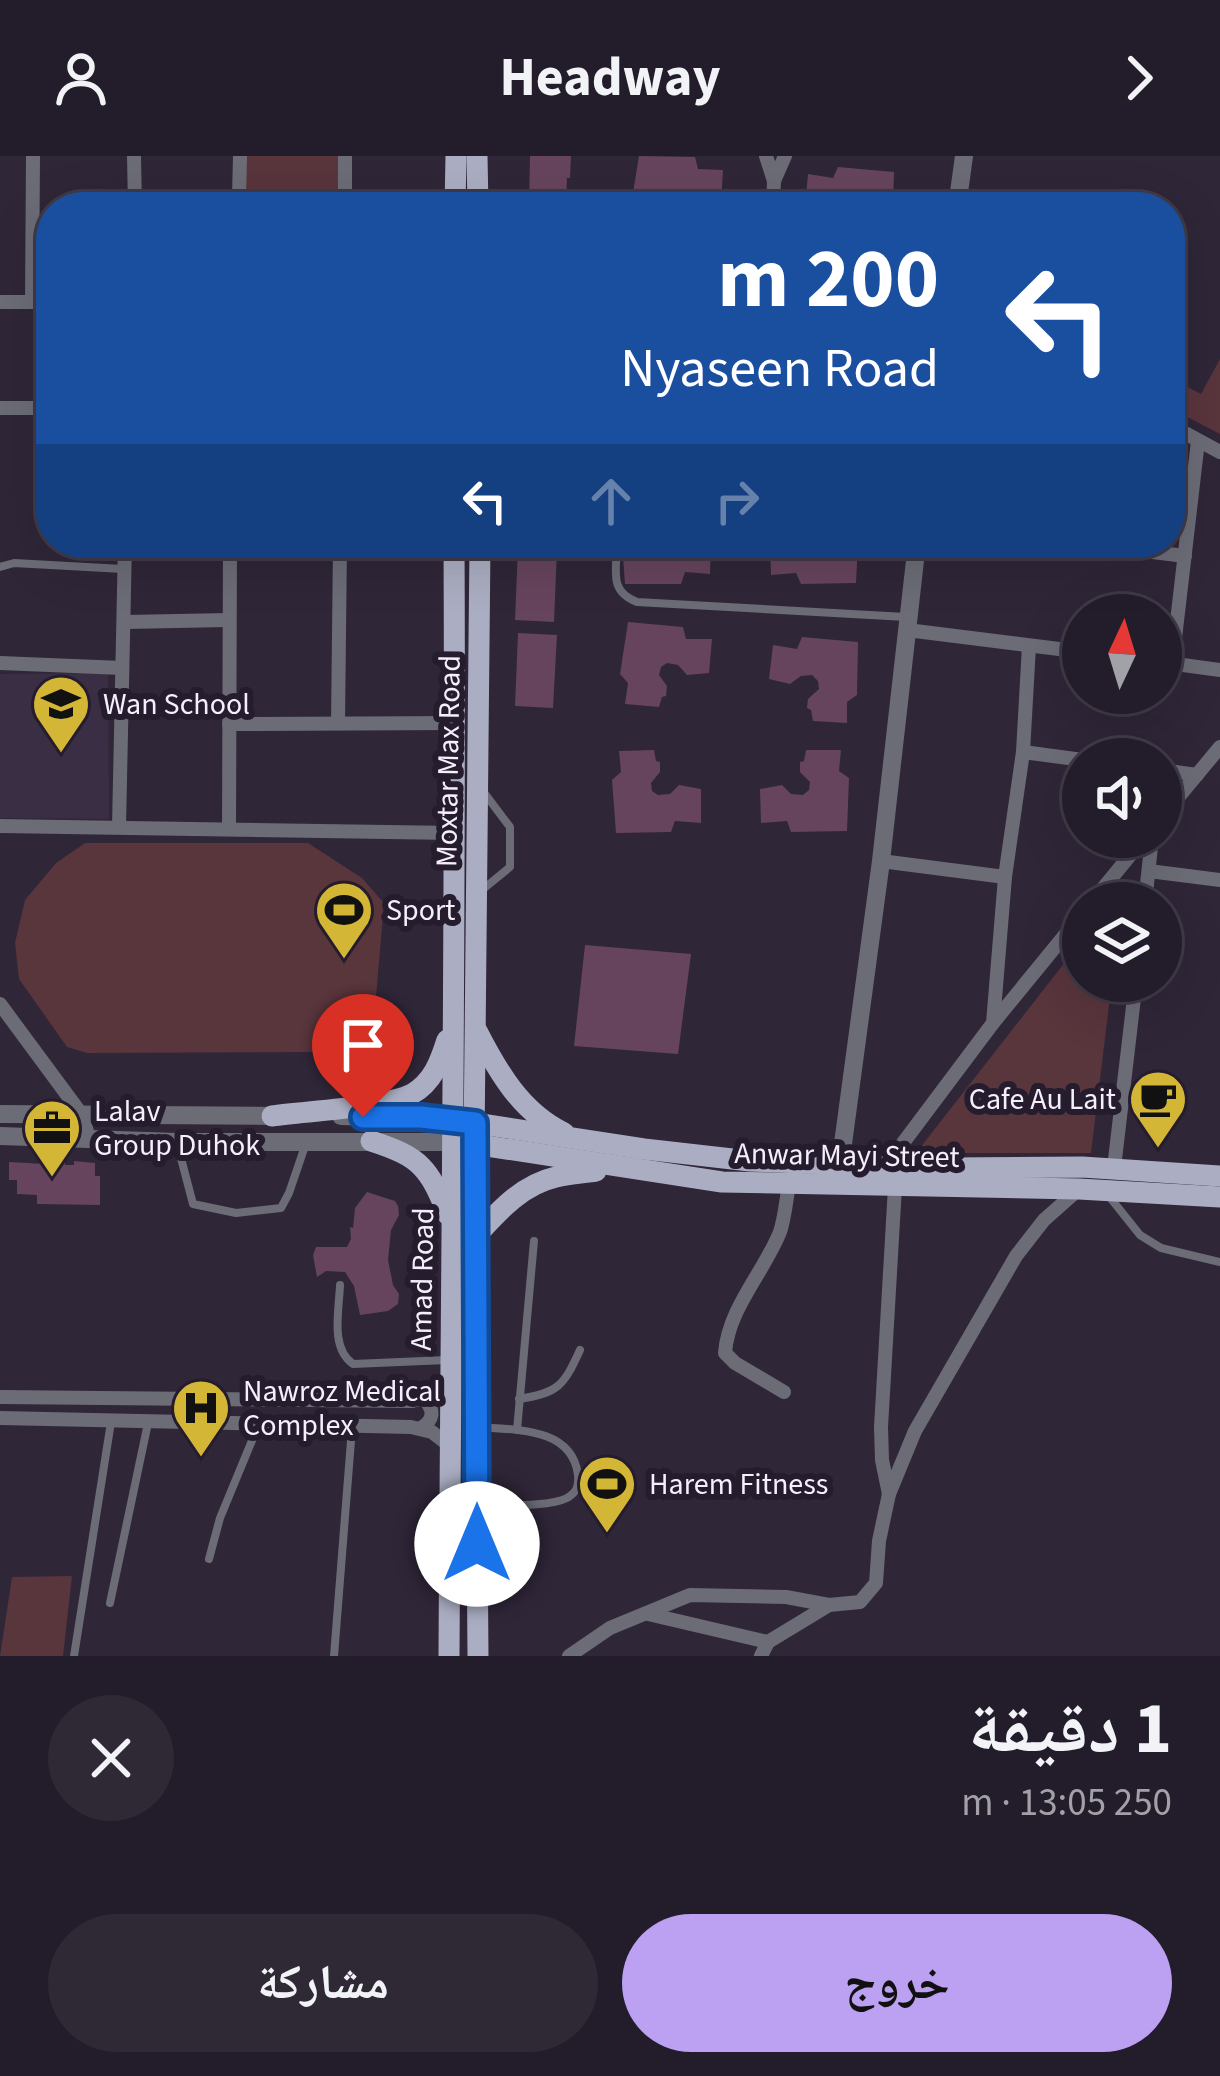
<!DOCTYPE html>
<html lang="ar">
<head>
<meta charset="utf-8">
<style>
  body { margin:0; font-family:"Source Sans 3","Noto Naskh Arabic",sans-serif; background:#2f2936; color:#f1f3f6; direction:rtl; height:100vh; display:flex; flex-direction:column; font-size:45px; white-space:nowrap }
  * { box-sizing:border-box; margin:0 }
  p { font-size:39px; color:#a3a1a8 }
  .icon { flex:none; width:66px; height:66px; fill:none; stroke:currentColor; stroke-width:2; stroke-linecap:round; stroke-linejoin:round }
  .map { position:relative; height:1500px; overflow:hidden; direction:ltr }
  .side { display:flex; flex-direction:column; background:#231c2a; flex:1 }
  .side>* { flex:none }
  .banner { position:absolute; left:36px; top:36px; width:1149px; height:366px; border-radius:48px; box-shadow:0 12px 48px #0002,0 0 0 3px #403a47; direction:rtl; background:#1a4fa0; color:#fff; overflow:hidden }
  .needle { width:78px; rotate:4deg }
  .fabs { position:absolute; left:1062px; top:438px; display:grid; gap:24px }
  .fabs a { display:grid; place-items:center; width:120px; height:120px; border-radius:50%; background:#231c2a; box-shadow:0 12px 48px #0002,0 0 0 3px #403a47; font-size:60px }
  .pin { position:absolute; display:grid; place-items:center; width:102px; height:102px; color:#fff; margin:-123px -51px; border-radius:50% 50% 50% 0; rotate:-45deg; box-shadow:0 0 12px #0007 }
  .pin .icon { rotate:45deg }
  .me { position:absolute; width:132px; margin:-66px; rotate:0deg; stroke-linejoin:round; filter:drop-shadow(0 0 9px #0008) }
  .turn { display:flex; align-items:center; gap:42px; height:252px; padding:0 48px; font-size:54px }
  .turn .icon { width:156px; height:156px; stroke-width:2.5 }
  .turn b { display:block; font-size:84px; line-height:102px }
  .lanes { display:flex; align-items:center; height:114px; padding:0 48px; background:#0003; justify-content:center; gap:60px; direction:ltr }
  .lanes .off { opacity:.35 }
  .round { display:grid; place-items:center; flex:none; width:126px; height:126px; border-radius:63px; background:#2f2936 }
  .overview { display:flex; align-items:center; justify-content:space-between; height:204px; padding:0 48px }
  h1 { font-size:72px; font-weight:700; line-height:90px }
  .primary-button { display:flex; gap:24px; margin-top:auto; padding:24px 48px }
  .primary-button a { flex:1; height:138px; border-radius:72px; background:#bca0f2; color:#111; font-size:48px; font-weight:700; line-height:138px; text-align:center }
  .primary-button a+a { background:#2f2936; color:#f1f3f6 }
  header { display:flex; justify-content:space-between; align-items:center; height:156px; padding:0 48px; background:#231c2a; font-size:54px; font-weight:700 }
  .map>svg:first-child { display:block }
  .built { fill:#3a2e45 }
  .green { fill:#59353c }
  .building { fill:#66445d }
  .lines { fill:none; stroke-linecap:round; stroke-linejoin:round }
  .service { stroke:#6b6c76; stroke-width:8 }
  .minor { stroke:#6b6c76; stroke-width:14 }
  .tertiary { stroke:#6b6c76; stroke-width:18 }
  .primary { stroke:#abaec2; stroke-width:21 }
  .route-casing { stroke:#114b97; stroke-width:30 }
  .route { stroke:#1a73e8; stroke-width:21 }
  .labels { text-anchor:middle; stroke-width:12; stroke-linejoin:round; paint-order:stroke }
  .poi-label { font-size:30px; fill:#f5effb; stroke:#251c2d; text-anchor:start }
  .street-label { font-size:30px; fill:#f5effb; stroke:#251c2d }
</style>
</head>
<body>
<header><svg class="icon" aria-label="forward" viewBox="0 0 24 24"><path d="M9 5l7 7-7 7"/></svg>Headway<svg class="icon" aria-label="person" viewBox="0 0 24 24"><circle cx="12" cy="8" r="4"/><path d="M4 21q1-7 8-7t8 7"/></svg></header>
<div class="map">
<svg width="1220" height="1500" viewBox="0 0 1220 1500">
  <rect width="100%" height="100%" fill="#2f2638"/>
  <path class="built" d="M108 517 109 663 0 662V518Z"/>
  <g class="green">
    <path d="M240 0H345V40H239Z"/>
    <path d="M1220 203V278L1170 252V222L1201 238Z"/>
    <path d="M85 687H308L362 722 384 747 376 841 315 896 87 897 67 891 19 823 15 787 25 744 56 707Z"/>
    <path d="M1083 783V825H1112L1091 997H916Z"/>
    <path d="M72 1420 63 1500H0L12 1421Z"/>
  </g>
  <g class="building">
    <path d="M530 0H571L570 22H567L566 51H529Z"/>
    <path d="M639 0 695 1 698 13 723 14 721 48 699 49 690 40 679 37 672 42 670 51H633L631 49Z"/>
    <path d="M838 11 894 16 893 51H850L848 49 805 51 808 18 833 22Z"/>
    <path d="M622 387H663L668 391 682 387H711L710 418 685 416 681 428H625Z"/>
    <path d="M770 387H799L813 391 817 387H858L856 427 801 428 796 417 771 419Z"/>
    <path d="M518 391 557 393 554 466 515 464Z"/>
    <path d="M628 466 683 471 686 483H712L709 517 687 519 678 509 667 507 661 511 659 519 667 530 666 540 662 541 659 551 625 548 628 527 620 518Z"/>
    <path d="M518 477 557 479 553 552 515 550Z"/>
    <path d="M802 481 858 486 857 539 847 546V567L813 565 811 554 807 552 808 543 819 533 818 525 812 519 801 520 790 528 769 523 773 489 797 493Z"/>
    <path d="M654 594 656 605 660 606V616L651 627 652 635 658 639 670 638 679 629 701 633V667L675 665 671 676 616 677 612 624 621 616 619 595Z"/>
    <path d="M806 594H841L839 615 849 622 847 675 791 676 787 665 761 667 760 633 782 629 791 638 803 639 809 634 810 626 800 616V606L804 605Z"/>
    <path d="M585 789 691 798 678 898 574 890Z"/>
    <path d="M46 1003H65V1009H74V1005L95 1007V1020H100V1049L37 1048V1039L17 1038V1024H9V1006L45 1008Z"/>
    <path d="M367 1036 395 1045 398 1050 399 1059 391 1074 388 1104 393 1129 399 1138 398 1148 388 1155 360 1159 354 1130 345 1116 326 1115 317 1121 313 1099 316 1091H347L351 1083 350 1071 353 1072 355 1052Z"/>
  </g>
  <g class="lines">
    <g class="service">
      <path d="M617 387C617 414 608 435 637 446L906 461"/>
      <path d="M0 411 14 407 123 413"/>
      <path d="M482 734 510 711V671L485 638"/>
      <path d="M177 987 193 1048 236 1057 281 1052 289 1037 305 990"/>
      <path d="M1108 1039 1140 1079 1161 1092 1220 1106"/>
      <path d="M340 1129C339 1155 330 1192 353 1208L447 1204"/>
      <path d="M519 1243C559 1237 564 1229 580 1194"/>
      <path d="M478 1271C515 1274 572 1271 578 1319 579 1330 577 1336 567 1342 549 1351 504 1349 482 1350"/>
      <path d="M517 1274 534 1085"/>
      <path d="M209 1403 220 1362 258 1270"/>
      <path d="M110 1447 148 1267"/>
      <path d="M74 1500 111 1266"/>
      <path d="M334 1500 352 1272"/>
    </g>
    <g class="minor">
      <path d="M134 0 135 51"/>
      <path d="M766 0 774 25 773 51"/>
      <path d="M774 25 785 0"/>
      <path d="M135 40H345"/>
      <path d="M239 40 240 0"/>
      <path d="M345 51V0"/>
      <path d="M0 146H51"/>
      <path d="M32 146 33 0"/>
      <path d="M0 252H51"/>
      <path d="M1170 269 1220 296"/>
      <path d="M1080 387 1185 400"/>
      <path d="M125 466 229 464"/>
      <path d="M907 474 1083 496"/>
      <path d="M1161 506 1220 514"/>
      <path d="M0 507 122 512"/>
      <path d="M1172 508 1198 285"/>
      <path d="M338 567 340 387"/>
      <path d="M229 568 455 567"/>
      <path d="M1023 596 1083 604"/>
      <path d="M1161 614 1197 619"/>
      <path d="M1161 662 1220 591"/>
      <path d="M0 670 454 677"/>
      <path d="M119 671 125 387"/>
      <path d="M229 673 230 387"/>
      <path d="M881 705 1005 721"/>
      <path d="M1149 715 1220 724"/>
      <path d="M1091 747 1145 681"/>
      <path d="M1145 747 1152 681"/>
      <path d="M0 848 82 959 89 982"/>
      <path d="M993 867 1005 721 1023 596 1029 490"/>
      <path d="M885 1011 993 867 1083 757"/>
      <path d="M1114 1012 1136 825"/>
      <path d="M784 1236 735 1207 725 1197C728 1153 764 1116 780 1076 785 1061 786 1044 789 1029"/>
      <path d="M0 1241 413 1245 439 1236 451 1226"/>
      <path d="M0 1262 411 1271 432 1276 450 1290"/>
      <path d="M421 1272C434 1264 435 1254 424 1243"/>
      <path d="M889 1338 882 1304 881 1271 895 1031"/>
      <path d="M648 1458 768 1486"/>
      <path d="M569 1500 610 1472 690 1439 786 1441 829 1449 860 1446 876 1427 879 1385 889 1338 915 1275 1016 1100 1044 1064 1079 1033"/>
      <path d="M761 1500 768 1486 829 1449"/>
    </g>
    <g class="tertiary">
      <path d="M957 51 964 0"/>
      <path d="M0 958 283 960"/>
      <path d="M341 960 454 964"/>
      <path d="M0 980 177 986H454"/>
      <path d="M840 1010 881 705 917 387"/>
    </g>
    <g class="primary">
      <path d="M477 0 478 51"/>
      <path d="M455 51 456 0"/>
      <path d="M477 875C498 916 521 956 564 977"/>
      <path d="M272 960C307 955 384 952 412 938 433 926 440 906 447 884"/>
      <path d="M462 965 644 993 750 1005 945 1012 1082 1011 1220 1020"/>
      <path d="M371 985C421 1001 429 1012 448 1059"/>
      <path d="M461 986 722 1026 1079 1033 1220 1041"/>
      <path d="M475 1081C498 1056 521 1029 556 1021 569 1018 583 1017 596 1015"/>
      <path d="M449 1500C451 1129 456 758 454 387"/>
      <path d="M478 1500 474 988 480 387"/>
    </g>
  </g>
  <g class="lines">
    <defs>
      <path id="route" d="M363 961H421L475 967 477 1388"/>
    </defs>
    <use href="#route" class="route-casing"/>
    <use href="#route" class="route"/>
  </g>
  <defs>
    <symbol id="school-pin" viewBox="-11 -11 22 30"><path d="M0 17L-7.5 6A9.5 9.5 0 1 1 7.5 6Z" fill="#d3b635" stroke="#251c2d"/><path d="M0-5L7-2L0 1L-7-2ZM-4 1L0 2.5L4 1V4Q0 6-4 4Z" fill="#111"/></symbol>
    <symbol id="stadium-pin" viewBox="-11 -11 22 30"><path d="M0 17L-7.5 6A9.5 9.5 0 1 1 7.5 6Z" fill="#d3b635" stroke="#251c2d"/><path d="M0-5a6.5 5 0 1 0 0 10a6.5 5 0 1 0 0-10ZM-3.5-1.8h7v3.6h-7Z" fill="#111"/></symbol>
    <symbol id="cafe-pin" viewBox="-11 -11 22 30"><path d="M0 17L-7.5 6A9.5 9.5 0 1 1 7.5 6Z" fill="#d3b635" stroke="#251c2d"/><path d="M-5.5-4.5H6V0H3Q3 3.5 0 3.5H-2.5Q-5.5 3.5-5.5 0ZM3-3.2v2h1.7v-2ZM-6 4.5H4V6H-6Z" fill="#111"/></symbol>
    <symbol id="office-pin" viewBox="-11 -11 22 30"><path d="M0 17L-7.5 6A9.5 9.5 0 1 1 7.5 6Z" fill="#d3b635" stroke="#251c2d"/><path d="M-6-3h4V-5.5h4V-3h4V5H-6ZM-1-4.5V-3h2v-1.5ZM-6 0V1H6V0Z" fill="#111"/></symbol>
    <symbol id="hospital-pin" viewBox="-11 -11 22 30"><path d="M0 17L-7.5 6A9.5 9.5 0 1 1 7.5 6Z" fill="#d3b635" stroke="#251c2d"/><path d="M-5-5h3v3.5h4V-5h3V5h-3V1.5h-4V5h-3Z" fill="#111"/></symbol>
  </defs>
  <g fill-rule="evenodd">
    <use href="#school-pin" x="28" y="515" width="66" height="90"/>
    <use href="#stadium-pin" x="311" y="721" width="66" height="90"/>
    <use href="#cafe-pin" x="1125" y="910" width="66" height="90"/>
    <use href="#office-pin" x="19" y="939" width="66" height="90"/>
    <use href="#hospital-pin" x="168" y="1219" width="66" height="90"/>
    <use href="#stadium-pin" x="574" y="1295" width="66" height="90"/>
  </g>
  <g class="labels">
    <g class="poi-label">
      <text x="103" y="558">Wan School</text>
      <text x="386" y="764">Sport</text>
      <text x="1116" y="953" text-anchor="end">Cafe Au Lait</text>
      <text x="94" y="965">Lalav<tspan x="94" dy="34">Group Duhok</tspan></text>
      <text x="243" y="1245">Nawroz Medical<tspan x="243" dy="34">Complex</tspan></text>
      <text x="649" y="1338">Harem Fitness</text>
    </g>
    <g class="street-label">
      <text transform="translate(448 605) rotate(-89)" y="10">Moxtar Max Road</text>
      <text transform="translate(847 999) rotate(1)" y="10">Anwar Mayi Street</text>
      <text transform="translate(422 1123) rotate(-89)" y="10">Amad Road</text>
    </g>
  </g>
</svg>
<div class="fabs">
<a><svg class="needle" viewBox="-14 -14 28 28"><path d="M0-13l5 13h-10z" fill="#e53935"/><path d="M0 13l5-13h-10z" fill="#a3a1a8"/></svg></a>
<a><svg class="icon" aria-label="sound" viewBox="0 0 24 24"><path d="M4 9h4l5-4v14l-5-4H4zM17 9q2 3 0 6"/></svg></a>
<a><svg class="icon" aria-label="layers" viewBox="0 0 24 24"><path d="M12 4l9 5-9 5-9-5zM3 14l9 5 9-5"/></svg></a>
</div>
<div class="pin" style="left:363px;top:961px;background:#d93025"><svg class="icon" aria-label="arrive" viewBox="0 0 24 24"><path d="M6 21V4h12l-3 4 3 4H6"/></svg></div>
<svg class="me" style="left:477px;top:1388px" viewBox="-20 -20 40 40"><circle r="19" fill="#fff"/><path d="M0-13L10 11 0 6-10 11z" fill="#1a73e8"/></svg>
<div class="banner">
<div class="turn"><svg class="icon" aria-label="left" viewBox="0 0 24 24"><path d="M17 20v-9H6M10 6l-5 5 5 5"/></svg><div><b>200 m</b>Nyaseen Road</div></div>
<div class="lanes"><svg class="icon" aria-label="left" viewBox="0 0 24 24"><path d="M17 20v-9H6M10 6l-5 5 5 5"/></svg><svg class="icon off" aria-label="ahead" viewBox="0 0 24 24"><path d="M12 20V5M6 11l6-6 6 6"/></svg><svg class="icon off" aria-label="right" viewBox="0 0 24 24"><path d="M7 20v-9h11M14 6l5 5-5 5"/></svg></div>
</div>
</div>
<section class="side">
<div class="overview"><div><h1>1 دقيقة</h1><p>250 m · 13:05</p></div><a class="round"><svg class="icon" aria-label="close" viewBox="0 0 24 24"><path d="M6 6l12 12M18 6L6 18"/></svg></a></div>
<div class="primary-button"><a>خروج</a><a>مشاركة</a></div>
</section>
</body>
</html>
